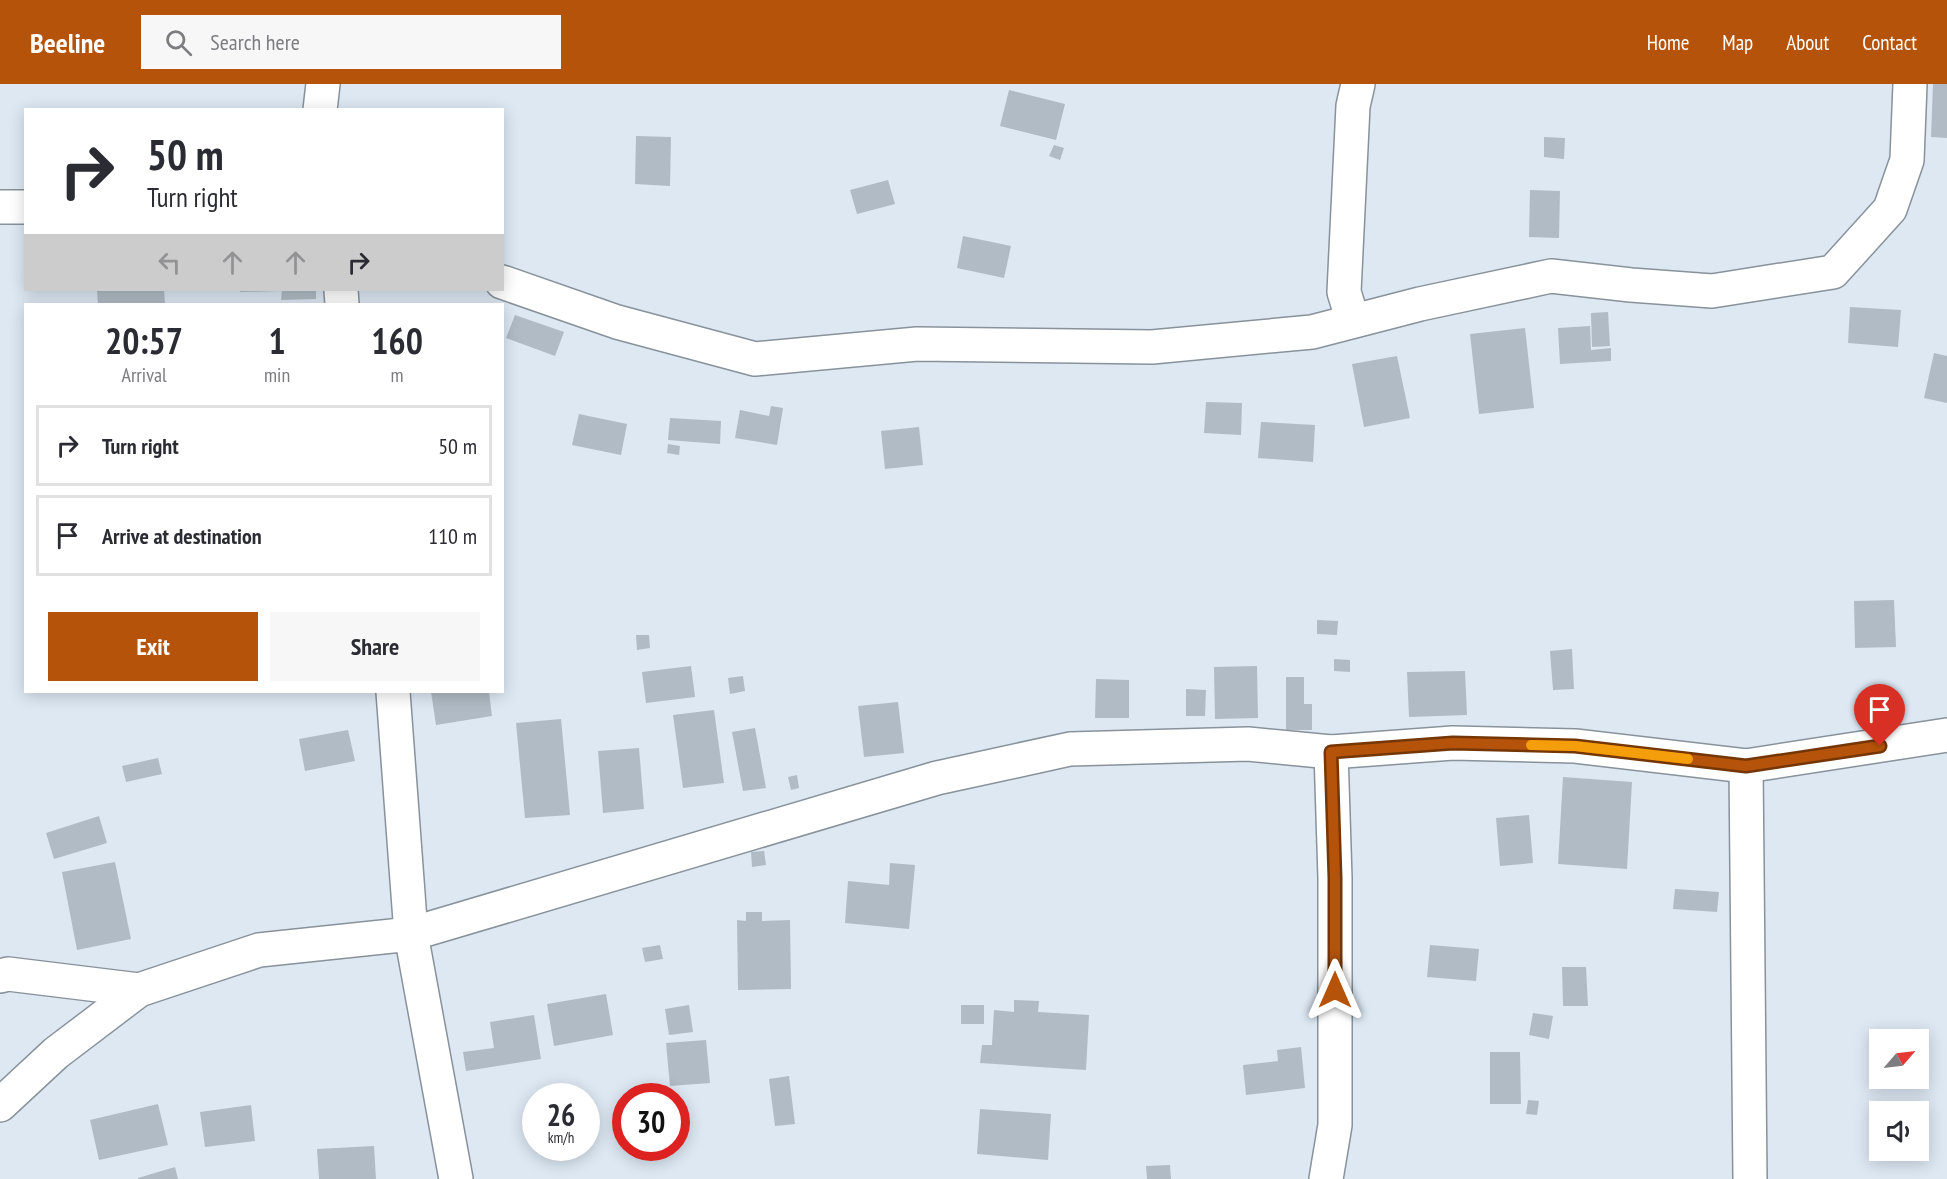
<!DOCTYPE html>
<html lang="en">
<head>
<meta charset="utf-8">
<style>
  body { margin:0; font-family:"PT Sans Narrow",sans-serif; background:#f7f7f7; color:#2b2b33; height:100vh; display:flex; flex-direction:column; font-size:22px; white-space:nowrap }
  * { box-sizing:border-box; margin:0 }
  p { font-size:20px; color:#7c7c81 }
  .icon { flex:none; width:33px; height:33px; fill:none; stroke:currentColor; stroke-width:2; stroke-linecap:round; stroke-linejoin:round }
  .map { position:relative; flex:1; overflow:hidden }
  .panel { position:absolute; left:24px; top:219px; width:480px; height:390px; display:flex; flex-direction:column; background:#fff; border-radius:0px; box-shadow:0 3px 15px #0003 }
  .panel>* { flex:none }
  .hud { position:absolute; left:24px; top:24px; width:480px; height:183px; border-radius:0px; box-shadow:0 3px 15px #0003; background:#fff; color:#2b2b33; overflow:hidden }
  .needle { width:39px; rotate:62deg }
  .controls { position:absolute; left:1869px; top:945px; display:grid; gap:12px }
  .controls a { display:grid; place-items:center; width:60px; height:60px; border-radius:0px; background:#fff; box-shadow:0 3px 15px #0003; font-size:30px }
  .speed { position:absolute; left:522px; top:999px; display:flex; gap:12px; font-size:30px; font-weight:700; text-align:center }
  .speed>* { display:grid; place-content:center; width:78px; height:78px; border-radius:50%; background:#fff; box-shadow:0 3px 15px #0003; line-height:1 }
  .speed small { font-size:15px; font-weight:400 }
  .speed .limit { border:9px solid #d22; background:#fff; color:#111 }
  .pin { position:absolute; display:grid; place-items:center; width:51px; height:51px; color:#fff; margin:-62px -26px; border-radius:50% 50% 50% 0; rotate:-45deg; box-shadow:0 0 6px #0007 }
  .pin .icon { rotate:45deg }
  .me { position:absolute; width:66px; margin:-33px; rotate:0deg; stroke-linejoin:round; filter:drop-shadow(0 0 4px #0008) }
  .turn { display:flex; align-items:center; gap:21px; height:126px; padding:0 24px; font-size:27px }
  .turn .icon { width:78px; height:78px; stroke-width:2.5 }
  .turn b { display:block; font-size:42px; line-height:51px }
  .lanes { display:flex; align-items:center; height:57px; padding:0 24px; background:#0003; justify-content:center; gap:30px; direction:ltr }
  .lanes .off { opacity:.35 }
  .eta { display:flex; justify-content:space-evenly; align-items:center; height:102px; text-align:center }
  .eta b { font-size:36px; font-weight:800; line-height:42px }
  .button { display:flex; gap:12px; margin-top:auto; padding:12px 24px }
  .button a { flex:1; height:69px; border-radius:0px; background:#b45309; color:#fff; font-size:24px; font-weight:800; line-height:69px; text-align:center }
  .button a+a { background:#f7f7f7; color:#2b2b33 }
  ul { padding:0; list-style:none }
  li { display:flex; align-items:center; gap:18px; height:81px; margin:0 12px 9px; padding:0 12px; border:3px solid #e1e1e2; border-radius:0px }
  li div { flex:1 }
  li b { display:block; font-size:22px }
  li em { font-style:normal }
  header { display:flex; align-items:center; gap:36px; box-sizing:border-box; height:84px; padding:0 30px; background:#b45309; color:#fff }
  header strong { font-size:28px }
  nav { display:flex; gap:33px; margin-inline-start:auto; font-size:21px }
  .search { width:420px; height:54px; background:#f7f7f7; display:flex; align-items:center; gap:15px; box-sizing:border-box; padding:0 21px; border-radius:0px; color:#7c7c81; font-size:22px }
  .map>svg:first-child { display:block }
  .building { fill:#b0bbc5 }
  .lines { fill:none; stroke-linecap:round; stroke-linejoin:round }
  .minor-casing { stroke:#87929b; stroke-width:36 }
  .minor { stroke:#fff; stroke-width:33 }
  .route-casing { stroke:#753606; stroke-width:15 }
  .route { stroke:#b45309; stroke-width:10 }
  .slow { stroke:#f59e0b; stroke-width:10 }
</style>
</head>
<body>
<header>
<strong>Beeline</strong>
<div class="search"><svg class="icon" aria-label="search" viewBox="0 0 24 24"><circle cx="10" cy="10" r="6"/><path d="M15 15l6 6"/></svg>Search here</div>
<nav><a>Home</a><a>Map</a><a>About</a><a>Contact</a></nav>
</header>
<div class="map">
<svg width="1947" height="1095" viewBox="0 0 1947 1095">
  <rect width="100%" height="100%" fill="#dde8f3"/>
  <g class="building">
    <path d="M1933 0H1947V54L1931 53Z"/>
    <path d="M1009 6 1065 20 1056 56 1000 42Z"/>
    <path d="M636 52 671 53 670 102 635 100Z"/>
    <path d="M1544 53 1565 54 1564 75 1544 73Z"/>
    <path d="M1054 61 1064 64 1060 76 1049 72Z"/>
    <path d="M888 96 895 120 857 130 850 106Z"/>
    <path d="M1530 106 1560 107 1559 154 1529 153Z"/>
    <path d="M963 152 1011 162 1004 194 957 184Z"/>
    <path d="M97 206H164L165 220H98Z"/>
    <path d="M240 206H279V207L240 208Z"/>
    <path d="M282 206H316V215L281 216Z"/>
    <path d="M1850 223 1901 226 1898 263 1848 259Z"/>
    <path d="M1608 228 1610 262 1592 263 1591 229Z"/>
    <path d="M515 231 564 248 555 272 506 254Z"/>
    <path d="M1590 242 1591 266 1611 264V277L1560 280 1558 244Z"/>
    <path d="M1525 244 1534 324 1479 330 1470 250Z"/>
    <path d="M1934 269 1947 272V319L1924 314Z"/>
    <path d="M1397 272 1410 334 1364 343 1352 280Z"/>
    <path d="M1206 318 1242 319 1241 351 1204 349Z"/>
    <path d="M771 322 783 324 777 361 735 354 740 326 769 332Z"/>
    <path d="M579 330 627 340 621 371 572 361Z"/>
    <path d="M670 334 721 337 720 360 668 356Z"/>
    <path d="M1261 338 1315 341 1313 378 1258 374Z"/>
    <path d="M919 343 923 381 885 385 881 347Z"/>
    <path d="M668 360 680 362 679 371 667 369Z"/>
    <path d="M1894 516 1896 563 1855 564 1854 517Z"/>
    <path d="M1317 536 1338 537 1337 551 1317 550Z"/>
    <path d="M636 551H649L650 564 637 566Z"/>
    <path d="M1572 565 1574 605 1553 606 1550 567Z"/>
    <path d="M1334 575 1350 576V588L1334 587Z"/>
    <path d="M691 582 695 613 646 619 642 588Z"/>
    <path d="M1257 582 1258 634 1215 635 1214 583Z"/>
    <path d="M1465 587 1467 631 1409 633 1407 588Z"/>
    <path d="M743 592 745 607 730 610 728 594Z"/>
    <path d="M1286 593H1304V620H1312V646H1286Z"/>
    <path d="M1096 595 1129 596V634H1095Z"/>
    <path d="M1186 605 1206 606 1205 632H1186Z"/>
    <path d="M431 608H489L492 632 436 641Z"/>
    <path d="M898 618 904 669 864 673 858 622Z"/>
    <path d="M714 626 724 699 683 704 673 631Z"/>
    <path d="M561 635 570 731 525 734 516 639Z"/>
    <path d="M755 644 766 704 743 707 732 648Z"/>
    <path d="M348 646 355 677 305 687 299 655Z"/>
    <path d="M639 664 644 725 603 729 598 667Z"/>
    <path d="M158 674 162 690 126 698 122 682Z"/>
    <path d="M797 691 799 704 791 706 788 693Z"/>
    <path d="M1563 693 1632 698 1627 785 1558 780Z"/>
    <path d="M1529 731 1533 779 1500 782 1496 734Z"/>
    <path d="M99 732 107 759 54 775 46 749Z"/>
    <path d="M764 767 766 781 752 783 751 768Z"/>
    <path d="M115 778 131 855 77 866 62 788Z"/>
    <path d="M890 779 915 781 909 845 845 839 848 797 889 801Z"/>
    <path d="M1675 805 1719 808 1717 828 1673 825Z"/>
    <path d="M746 828H762V837L790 836 791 905 738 906 737 836 746 837Z"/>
    <path d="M660 861 663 875 645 878 642 864Z"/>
    <path d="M1430 861 1479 865 1476 897 1427 893Z"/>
    <path d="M1562 883H1586L1588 922H1563Z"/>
    <path d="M606 910 613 951 554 962 547 920Z"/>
    <path d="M1014 916 1039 917 1038 928 1089 931 1086 986 980 979 982 961H992L994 926 1014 928Z"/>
    <path d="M689 921 693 948 669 951 665 925Z"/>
    <rect x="961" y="921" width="23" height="19"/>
    <path d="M1533 929 1553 932 1549 955 1529 951Z"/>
    <path d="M534 931 541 975 466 987 463 968 494 964 490 938Z"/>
    <path d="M706 956 710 999 670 1002 666 959Z"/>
    <path d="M1301 963 1305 1004 1246 1011 1243 981 1278 977 1277 966Z"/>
    <path d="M1490 968H1520L1521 1020H1490Z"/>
    <path d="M789 992 795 1040 775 1042 769 995Z"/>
    <path d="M1528 1016 1539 1017 1537 1031 1526 1030Z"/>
    <path d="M158 1020 168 1061 99 1076 90 1036Z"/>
    <path d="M251 1021 255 1057 205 1063 200 1028Z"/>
    <path d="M980 1025 1051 1030 1048 1076 977 1070Z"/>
    <path d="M374 1062 376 1095H319L317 1065Z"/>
    <path d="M1170 1081 1171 1095H1147L1146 1082Z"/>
    <path d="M175 1083 178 1095H138V1094Z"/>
  </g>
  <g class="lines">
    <defs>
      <g id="minor">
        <path d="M320 26 323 0"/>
        <path d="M0 123H26"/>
        <path d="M502 198 617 238 755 275 917 260 1152 263 1312 248 1420 220 1551 192 1631 201 1712 207 1833 188 1890 125 1907 76 1910 0"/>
        <path d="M341 206 342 220"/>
        <path d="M1353 237 1344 208 1353 22 1358 0"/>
        <path d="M393 608 411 850 456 1095"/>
        <path d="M1746 682 1750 1095"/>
        <path d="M0 892 8 890 139 906"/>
        <path d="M0 1021 56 969 139 906 259 866 411 850 937 694 1070 665 1248 660 1331 668 1453 659 1575 662 1746 682 1947 651"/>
        <path d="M1326 1095 1335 1041V794L1331 668"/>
      </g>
    </defs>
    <use href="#minor" class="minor-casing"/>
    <use href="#minor" class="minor"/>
  </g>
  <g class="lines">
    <defs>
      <path id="route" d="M1335 906V794L1331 668 1453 659 1575 662 1746 682 1880 662"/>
    </defs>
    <use href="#route" class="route-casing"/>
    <use href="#route" class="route"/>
    <path class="slow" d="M1531 661 1575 662 1688 675"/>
  </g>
</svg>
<div class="controls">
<a><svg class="needle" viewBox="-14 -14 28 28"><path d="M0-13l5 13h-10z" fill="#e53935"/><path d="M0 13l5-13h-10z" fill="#7c7c81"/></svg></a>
<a><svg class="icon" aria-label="sound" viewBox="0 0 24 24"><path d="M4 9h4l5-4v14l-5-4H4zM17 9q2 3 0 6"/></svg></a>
</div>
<div class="speed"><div>26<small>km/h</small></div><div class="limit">30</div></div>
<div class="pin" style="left:1880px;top:662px;background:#d93025"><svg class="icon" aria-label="arrive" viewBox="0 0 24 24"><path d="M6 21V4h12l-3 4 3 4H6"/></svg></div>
<svg class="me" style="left:1335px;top:906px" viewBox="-20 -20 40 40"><path d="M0-17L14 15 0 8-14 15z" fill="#b45309" stroke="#fff" stroke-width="4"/></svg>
<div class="hud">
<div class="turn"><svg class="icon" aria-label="right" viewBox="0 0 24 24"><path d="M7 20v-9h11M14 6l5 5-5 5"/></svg><div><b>50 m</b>Turn right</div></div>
<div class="lanes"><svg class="icon off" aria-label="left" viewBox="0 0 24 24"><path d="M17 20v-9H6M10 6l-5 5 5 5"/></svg><svg class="icon off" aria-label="ahead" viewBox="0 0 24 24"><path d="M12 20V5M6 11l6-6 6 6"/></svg><svg class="icon off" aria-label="ahead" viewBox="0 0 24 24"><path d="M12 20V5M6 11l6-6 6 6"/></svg><svg class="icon" aria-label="right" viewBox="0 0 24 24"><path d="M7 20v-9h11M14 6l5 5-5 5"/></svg></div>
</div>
<section class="panel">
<div class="eta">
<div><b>20:57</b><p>Arrival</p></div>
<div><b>1</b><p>min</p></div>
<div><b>160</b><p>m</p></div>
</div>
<ul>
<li><svg class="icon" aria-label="right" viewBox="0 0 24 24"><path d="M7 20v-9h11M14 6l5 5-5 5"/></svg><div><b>Turn right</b></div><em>50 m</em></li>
<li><svg class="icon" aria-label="arrive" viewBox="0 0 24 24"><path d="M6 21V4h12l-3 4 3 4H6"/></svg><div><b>Arrive at destination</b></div><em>110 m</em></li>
</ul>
<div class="button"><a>Exit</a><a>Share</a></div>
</section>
</div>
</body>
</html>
